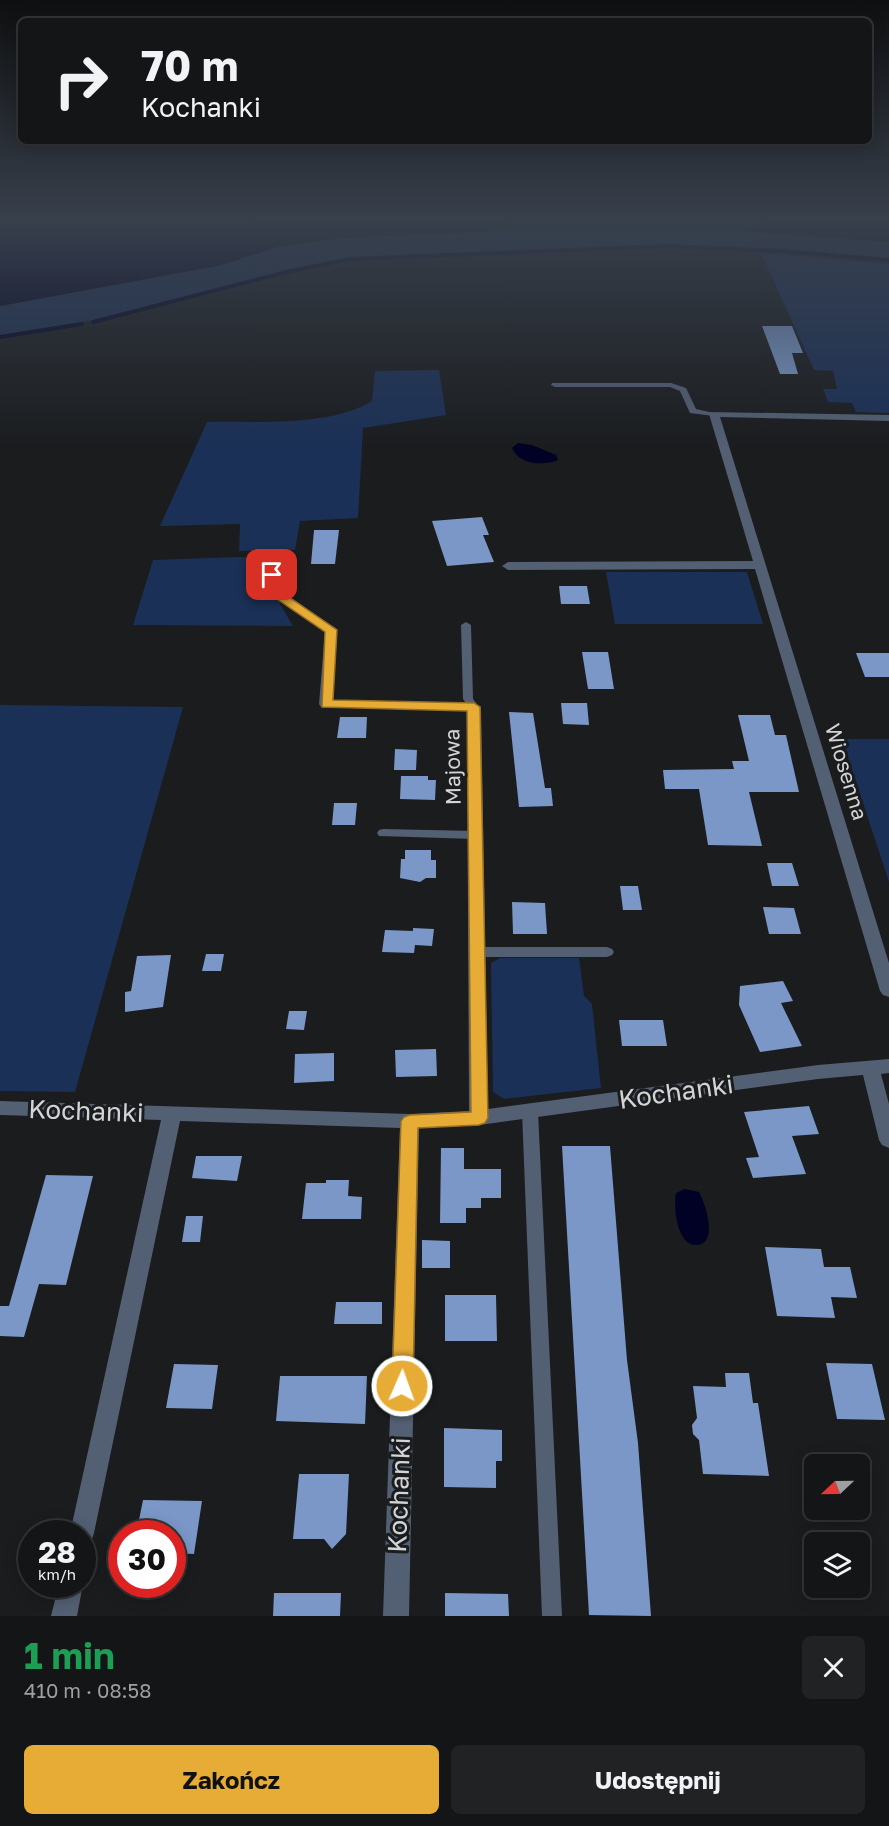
<!DOCTYPE html>
<html lang="pl">
<head>
<meta charset="utf-8">
<style>
  body { margin:0; font-family:"Golos Text",sans-serif; background:#212223; color:#f1f3f6; height:100vh; display:flex; flex-direction:column; font-size:22px; white-space:nowrap }
  * { box-sizing:border-box; margin:0 }
  p { font-size:20px; color:#9d9fa1 }
  .icon { flex:none; width:33px; height:33px; fill:none; stroke:currentColor; stroke-width:2; stroke-linecap:round; stroke-linejoin:round }
  .map { position:relative; height:1616px; overflow:hidden }
  .drawer { display:flex; flex-direction:column; background:#141516; flex:1 }
  .drawer>* { flex:none }
  .banner { position:absolute; left:18px; top:18px; width:854px; height:126px; border-radius:9px; box-shadow:0 3px 15px #0003,0 0 0 2px #333435; background:#141516; color:#f1f3f6; overflow:hidden }
  .needle { width:39px; rotate:248deg }
  .tools { position:absolute; left:804px; top:1454px; display:grid; gap:12px }
  .tools a { display:grid; place-items:center; width:66px; height:66px; border-radius:9px; background:#141516; box-shadow:0 3px 15px #0003,0 0 0 2px #333435; font-size:30px }
  .speed { position:absolute; left:18px; top:1520px; display:flex; gap:12px; font-size:30px; font-weight:700; text-align:center }
  .speed>* { display:grid; place-content:center; width:78px; height:78px; border-radius:50%; background:#141516; box-shadow:0 3px 15px #0003,0 0 0 2px #333435; line-height:1 }
  .speed small { font-size:15px; font-weight:400 }
  .speed .limit { border:9px solid #d22; background:#fff; color:#111 }
  .pin { position:absolute; display:grid; place-items:center; width:51px; height:51px; color:#fff; margin:-26px; border-radius:12px; box-shadow:0 3px 9px #0006 }
  .me { position:absolute; width:66px; margin:-33px; rotate:2deg; stroke-linejoin:round; filter:drop-shadow(0 0 4px #0008) }
  .turn { display:flex; align-items:center; gap:21px; height:126px; padding:0 24px; font-size:27px }
  .turn .icon { width:78px; height:78px; stroke-width:2.5 }
  .turn b { display:block; font-size:42px; line-height:51px }
  .round { display:grid; place-items:center; flex:none; width:63px; height:63px; border-radius:9px; background:#212223 }
  .overview { display:flex; align-items:center; justify-content:space-between; height:102px; padding:0 24px }
  h1 { font-size:36px; font-weight:700; line-height:45px; color:#1e9e55 }
  .cta { display:flex; gap:12px; margin-top:auto; padding:12px 24px }
  .cta a { flex:1; height:69px; border-radius:9px; background:#e6ac36; color:#111; font-size:24px; font-weight:700; line-height:69px; text-align:center }
  .cta a+a { background:#212223; color:#f1f3f6 }
  .map>svg:first-child { display:block }
  .green { fill:#1b3056 }
  .water { fill:#000124 }
  .lines { fill:none; stroke-linecap:round; stroke-linejoin:round }
  .stream { stroke:#000124; stroke-width:4 }
  .building { fill:#7a97c8 }
  .lane { fill:#535f73; fill-rule:evenodd }
  .street { fill:#535f73; fill-rule:evenodd }
  .route { fill:#e6ac36; stroke:#967023; stroke-width:1.5 }
  .labels { text-anchor:middle; stroke-width:6; stroke-linejoin:round; paint-order:stroke }
  .street-label { font-size:21px; fill:#d3d4d6; stroke:#1a1c1e }
  .near-street-label { font-size:26px; fill:#d3d4d6; stroke:#1a1c1e }
</style>
</head>
<body>
<div class="map">
<svg width="889" height="1616" viewBox="0 0 889 1616">
  <rect width="100%" height="100%" fill="#1a1c1e"/>
  <g class="green">
    <path d="M502 231H737L868 240 889 242V258L704 245 344 259 288 270 112 317 0 335V306L222 265 277 247 340 238Z"/>
    <path d="M761 253 889 264V413L856 412 852 403 828 402 823 389H837L833 371 814 370Z"/>
    <path d="M439 370 446 415 363 428 358 518 300 521 295 550 239 551 240 524 160 526 207 422C255 421 331 427 372 401L375 371Z"/>
    <path d="M238 557H253L293 626 133 625 153 560Z"/>
    <path d="M606 572H747L763 624H615Z"/>
    <path d="M0 705 183 707 75 1092 0 1091Z"/>
    <path d="M842 739H889V882Z"/>
    <path d="M500 958H579L584 996 592 1004 601 1088 504 1099 493 1092 491 963Z"/>
  </g>
  <g class="water">
    <path d="M0 221H889V242L737 231H502L340 238 277 247 222 265 0 306Z"/>
    <path d="M518 443 532 445 556 455 558 460C543 466 519 465 512 448Z"/>
    <path d="M685 1189 699 1192C705 1202 717 1239 701 1244 677 1252 673 1206 676 1193Z"/>
  </g>
  <g class="lines">
    <g class="stream">
      <path d="M93 322 286 272 351 259 666 246 784 251 889 260"/>
      <path d="M0 337 82 324"/>
    </g>
  </g>
  <g class="building">
    <path d="M762 326H792L803 353H792L798 374H780Z"/>
    <path d="M482 517 489 535H483L494 562 447 566 432 521Z"/>
    <path d="M314 530H339L335 564H311Z"/>
    <path d="M559 586H587L590 604H561Z"/>
    <path d="M582 652H608L614 689H588Z"/>
    <path d="M856 653H889V677H865Z"/>
    <path d="M561 703H587L589 725 563 724Z"/>
    <path d="M509 712 533 713 545 788H551L553 806 519 807Z"/>
    <path d="M738 715H770L775 735H786L799 792H749L762 846 708 845 699 789H665L663 770 734 769 732 761H749Z"/>
    <path d="M340 717H367L366 738H337Z"/>
    <path d="M395 749 417 750 416 770H394Z"/>
    <path d="M401 776H428V780H436L435 800 400 799Z"/>
    <path d="M334 803H357L355 825H332Z"/>
    <path d="M405 850H431V860H436V878H426L420 882 400 878 401 859H405Z"/>
    <path d="M767 863H792L799 886H772Z"/>
    <path d="M620 886H638L642 910H623Z"/>
    <path d="M512 902 545 903 547 934H513Z"/>
    <path d="M763 907 794 908 801 934H769Z"/>
    <path d="M413 928 434 929 432 946 415 945 414 953 382 952 385 930 413 931Z"/>
    <path d="M206 954H224L221 971H202Z"/>
    <path d="M171 955 163 1007 125 1012V992L131 991 137 956Z"/>
    <path d="M783 981 793 1001 781 1003 802 1046 760 1052 739 1005 740 986Z"/>
    <path d="M289 1011H307L304 1030 286 1029Z"/>
    <path d="M619 1020H663L667 1046H622Z"/>
    <path d="M436 1049 437 1076 396 1077 395 1050Z"/>
    <path d="M334 1053V1081L294 1083 295 1054Z"/>
    <path d="M809 1106 819 1134 792 1136 806 1174 753 1178 746 1158 759 1157 744 1112Z"/>
    <path d="M562 1146H610L627 1360 638 1443 651 1616 589 1615Z"/>
    <path d="M441 1148H464V1169H501V1198H481V1208H466V1223H440Z"/>
    <path d="M196 1156H242L237 1181 192 1178Z"/>
    <path d="M46 1175 93 1176 66 1285 39 1284 24 1337 0 1336V1306H9Z"/>
    <path d="M326 1180H349L348 1196 362 1197 361 1219H302L306 1183H326Z"/>
    <path d="M186 1216H203L200 1242H182Z"/>
    <path d="M422 1240 450 1241V1268H422Z"/>
    <path d="M765 1247 821 1249 824 1267H850L857 1298 831 1297 835 1318 777 1316Z"/>
    <path d="M445 1295H496L497 1341H445Z"/>
    <path d="M336 1302H382V1324H334Z"/>
    <path d="M826 1363 872 1364 885 1420 837 1419Z"/>
    <path d="M174 1364 218 1365 212 1409 166 1408Z"/>
    <path d="M725 1373H749L753 1403H758L769 1476 703 1474 699 1440 693 1434 692 1425 697 1418 693 1386 726 1387Z"/>
    <path d="M280 1376H367L365 1424 276 1421Z"/>
    <path d="M444 1428 502 1430V1461H496V1488L444 1487Z"/>
    <path d="M299 1474H349L346 1534 332 1549 324 1539H293Z"/>
    <path d="M143 1500 202 1501 194 1554 172 1553V1533H144L145 1530H137Z"/>
    <path d="M274 1593H341L340 1616H273Z"/>
    <path d="M445 1593 508 1594 509 1616H445Z"/>
  </g>
  <g class="lines">
    <g class="lane">
      <path d="M552 383H671L686 388 696 409 718 414 714 416 690 413 680 391 670 387H555L551 385Z"/>
      <path d="M466 622 471 625 473 699 479 707 474 710 470 709 463 699 461 625Z"/>
      <path d="M383 829 475 831 481 835 475 839 379 836 377 833 379 830Z"/>
      <path d="M477 947H607L612 949 614 952 612 955 607 957H477L472 955 470 952 472 949Z"/>
      <path d="M530 1106 535 1108 538 1112 562 1616H542L522 1112 525 1108Z"/>
    </g>
    <g class="street">
      <path d="M710 412 889 415V421L720 417 889 963V997L883 995 880 991 755 569 508 570 502 566 508 562 753 561 709 414Z"/>
      <path d="M264 550 270 554 286 594 337 630 333 700 474 703 481 707 488 1109 818 1065 889 1059V1073L881 1074 889 1104V1148L882 1145 879 1140 863 1075 818 1079 479 1125 419 1128 409 1616H383L400 1128 180 1121 94 1533 91 1542 82 1545V1533H70L161 1120 0 1115V1101L410 1114 469 1111 467 711 321 707 319 704 325 631 277 599 258 554Z"/>
      <path d="M82 1582 83 1584 77 1616H51L59 1584H82Z"/>
    </g>
  </g>
  <linearGradient id="sky" x2="0" y2="1"><stop stop-color="#0e0f10"/><stop offset="0.49" stop-color="#38404c"/><stop offset="1" stop-color="#38404c" stop-opacity="0"/></linearGradient>
  <rect width="889" height="448" fill="url(#sky)"/>
  <path class="route" d="M269 573H276L286 595 337 630 333 700 474 703 480 707 488 1118 485 1123 479 1125 418 1128 413 1386 410 1392 402 1395 395 1392 392 1386 401 1121 404 1117 410 1115 471 1112 467 711 322 707 325 632 277 599 267 575Z"/>
  <g class="labels">
    <g class="street-label">
      <text transform="translate(453 767) rotate(-91)" y="7">Majowa</text>
      <text transform="translate(846 772) rotate(73)" y="7">Wiosenna</text>
    </g>
    <g class="near-street-label">
      <text transform="translate(676 1092) rotate(-8)" y="9">Kochanki</text>
      <text transform="translate(86 1111) rotate(2)" y="9">Kochanki</text>
      <text transform="translate(399 1495) rotate(-88)" y="9">Kochanki</text>
    </g>
  </g>
</svg>
<div class="tools">
<a><svg class="needle" viewBox="-14 -14 28 28"><path d="M0-13l5 13h-10z" fill="#e53935"/><path d="M0 13l5-13h-10z" fill="#9d9fa1"/></svg></a>
<a><svg class="icon" aria-label="layers" viewBox="0 0 24 24"><path d="M12 4l9 5-9 5-9-5zM3 14l9 5 9-5"/></svg></a>
</div>
<div class="speed"><div>28<small>km/h</small></div><div class="limit">30</div></div>
<div class="pin" style="left:272px;top:575px;background:#d93025"><svg class="icon" aria-label="arrive" viewBox="0 0 24 24"><path d="M6 21V4h12l-3 4 3 4H6"/></svg></div>
<svg class="me" style="left:402px;top:1386px" viewBox="-20 -20 40 40"><circle r="17" fill="#e6ac36" stroke="#fff" stroke-width="3"/><path d="M0-11L8 9 0 5-8 9z" fill="#fff"/></svg>
<div class="banner">
<div class="turn"><svg class="icon" aria-label="right" viewBox="0 0 24 24"><path d="M7 20v-9h11M14 6l5 5-5 5"/></svg><div><b>70 m</b>Kochanki</div></div>
</div>
</div>
<section class="drawer">
<div class="overview"><div><h1>1 min</h1><p>410 m · 08:58</p></div><a class="round"><svg class="icon" aria-label="close" viewBox="0 0 24 24"><path d="M6 6l12 12M18 6L6 18"/></svg></a></div>
<div class="cta"><a>Zakończ</a><a>Udostępnij</a></div>
</section>
</body>
</html>
